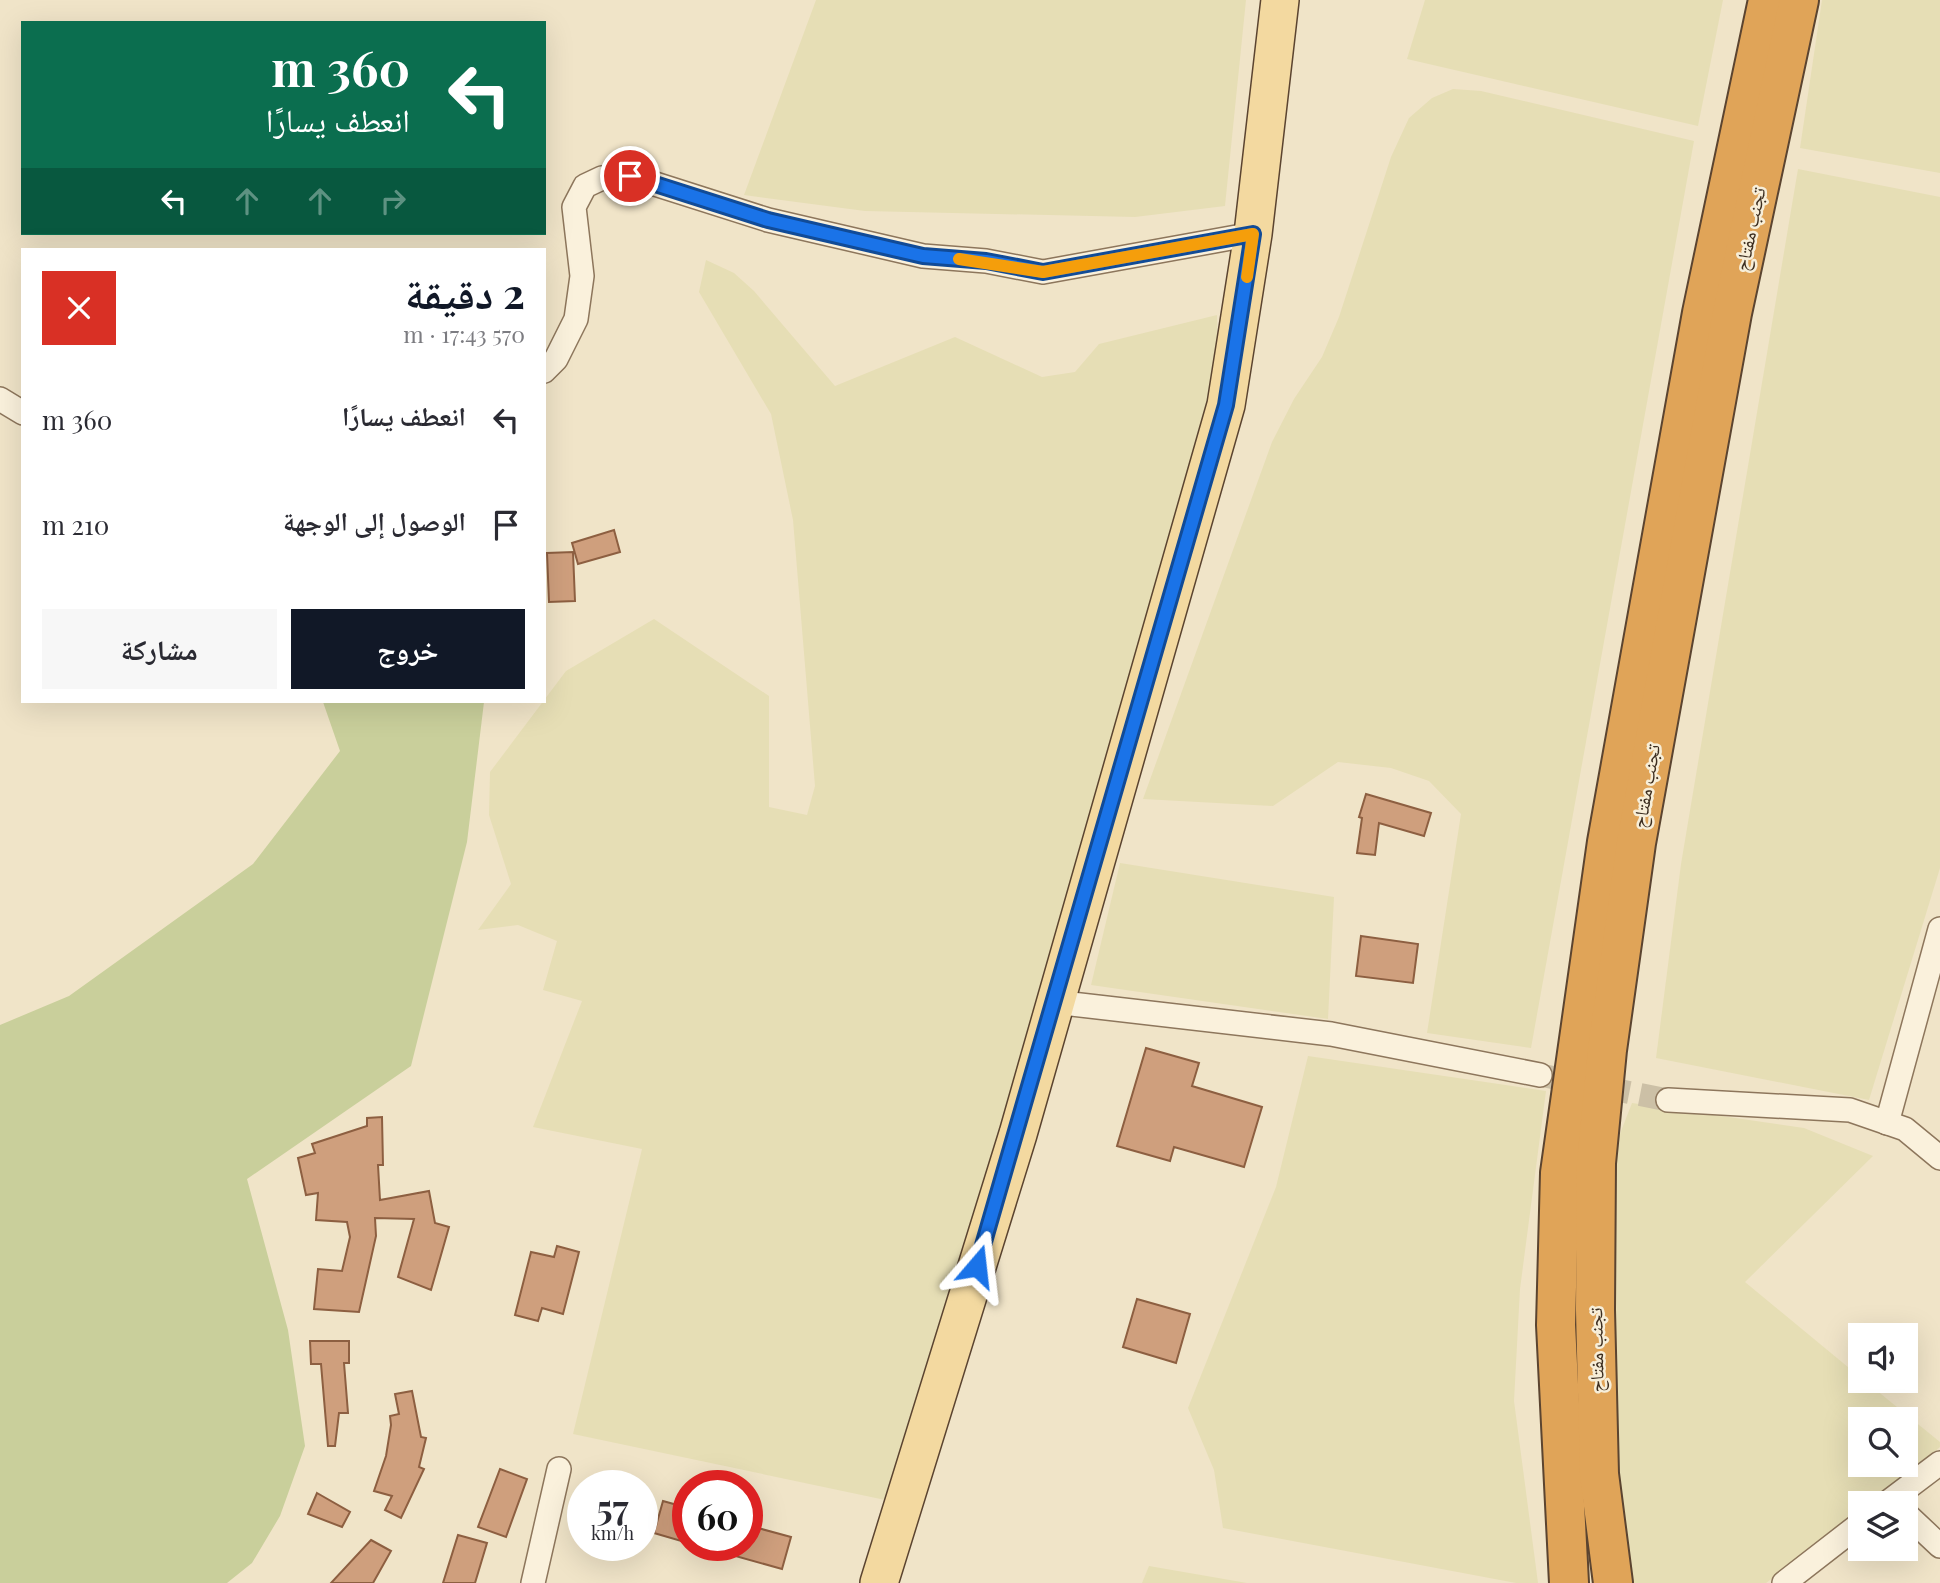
<!DOCTYPE html>
<html lang="ar">
<head>
<meta charset="utf-8">
<style>
  body { margin:0; font-family:"Playfair Display","Noto Naskh Arabic",serif; background:#f7f7f7; color:#2b2b33; direction:rtl; height:100vh; display:flex; flex-direction:column; font-size:26px; white-space:nowrap }
  * { box-sizing:border-box; margin:0 }
  p { font-size:23px; color:#7c7c81 }
  .icon { flex:none; width:38px; height:38px; fill:none; stroke:currentColor; stroke-width:2; stroke-linecap:round; stroke-linejoin:round }
  .map { position:relative; flex:1; overflow:hidden; direction:ltr }
  .panel { position:absolute; left:21px; top:248px; width:525px; height:455px; display:flex; flex-direction:column; background:#fff; border-radius:0px; box-shadow:0 7px 28px #0002; direction:rtl }
  .panel>* { flex:none }
  .guide { position:absolute; left:21px; top:21px; width:525px; height:214px; border-radius:0px; box-shadow:0 7px 28px #0002; direction:rtl; background:#0b6e4f; color:#fff; overflow:hidden }
  .tools { position:absolute; left:1848px; top:1323px; display:grid; gap:14px }
  .tools a { display:grid; place-items:center; width:70px; height:70px; border-radius:0px; background:#fff; box-shadow:0 7px 28px #0002; font-size:35px }
  .speed { position:absolute; left:567px; top:1470px; display:flex; gap:14px; font-size:35px; font-weight:700; text-align:center }
  .speed>* { display:grid; place-content:center; width:91px; height:91px; border-radius:50%; background:#fff; box-shadow:0 7px 28px #0002; line-height:1 }
  .speed small { font-size:18px; font-weight:400 }
  .speed .limit { border:10px solid #d22; background:#fff; color:#111 }
  .pin { position:absolute; display:grid; place-items:center; width:60px; height:60px; color:#fff; margin:-30px; border:4px solid #fff; border-radius:50%; box-shadow:0 2px 7px #0007 }
  .me { position:absolute; width:77px; margin:-38px; rotate:17deg; stroke-linejoin:round; filter:drop-shadow(0 0 5px #0008) }
  .turn { display:flex; align-items:center; gap:24px; height:147px; padding:0 21px; font-size:32px }
  .turn .icon { width:91px; height:91px; stroke-width:2.5 }
  .turn b { display:block; font-size:49px; line-height:60px }
  .lanes { display:flex; align-items:center; height:66px; padding:0 21px; background:#0003; justify-content:center; gap:35px; direction:ltr }
  .lanes .off { opacity:.35 }
  .round { display:grid; place-items:center; flex:none; width:74px; height:74px; border-radius:0px; background:#f7f7f7 }
  .headline { display:flex; align-items:center; justify-content:space-between; height:119px; padding:0 21px }
  h1 { font-size:42px; font-weight:700; line-height:52px; color:#111827 }
  .primary-button { display:flex; gap:14px; margin-top:auto; padding:14px 21px }
  .primary-button a { flex:1; height:80px; border-radius:0px; background:#111827; color:#fff; font-size:28px; font-weight:700; line-height:80px; text-align:center }
  .primary-button a+a { background:#f7f7f7; color:#2b2b33 }
  ul { padding:0; list-style:none }
  li { display:flex; align-items:center; gap:21px; height:105px; padding:0 21px }
  li div { flex:1 }
  li b { display:block; font-size:26px }
  li em { font-style:normal }
  .map>svg:first-child { display:block }
  .farmland { fill:#e6deb5; fill-rule:evenodd }
  .green { fill:#c9cf9b }
  .building { fill:#cf9f7d; stroke:#8d5f41; stroke-width:2 }
  .lines { fill:none; stroke-linecap:round; stroke-linejoin:round }
  .street-tunnel { stroke:#ccc0a6; stroke-width:23; stroke-dasharray:23 11; stroke-linecap:butt }
  .street-casing { stroke:#8d765c; stroke-width:26 }
  .primary-casing { stroke:#5b4430; stroke-width:40 }
  .highway-casing { stroke:#5b4430; stroke-width:42 }
  .street { stroke:#faf1dc; stroke-width:23 }
  .primary { stroke:#f3d9a0; stroke-width:37 }
  .highway { stroke:#e0a458; stroke-width:38 }
  .route-casing { stroke:#114b97; stroke-width:18 }
  .route { stroke:#1a73e8; stroke-width:12 }
  .slow { stroke:#f59e0b; stroke-width:12 }
  .labels { text-anchor:middle; stroke-width:5; stroke-linejoin:round; paint-order:stroke }
  .street-label { font-size:19px; fill:#3d2e20; stroke:#f7eed8 }
</style>
</head>
<body>
<div class="map">
<svg width="1940" height="1583" viewBox="0 0 1940 1583">
  <rect width="100%" height="100%" fill="#f0e4c8"/>
  <g class="farmland">
    <path d="M816 0H1246L1225 206 1135 217 865 211 744 195Z"/>
    <path d="M1425 0H1723L1698 126 1407 59Z"/>
    <path d="M1822 0H1940V173L1800 148Z"/>
    <path d="M1453 89 1481 91 1694 141 1531 1048 1427 1033 1461 814 1429 781 1391 768 1338 762 1273 806 1143 799 1272 442 1294 399 1322 357 1339 317 1391 157 1409 118 1432 98Z"/>
    <path d="M1798 169 1940 197V868L1869 1100 1656 1058 1681 864Z"/>
    <path d="M706 260 734 273 754 291 835 386 955 337 1042 377 1075 372 1099 344 1217 315 1218 356 1198 454 1051 976 890 1501 573 1434 642 1149 533 1127 582 1001 543 990 557 941 518 925 478 930 511 884 489 815 490 772 566 671 654 619 769 696V807L807 815 815 786 793 520 771 414 699 292Z"/>
    <path d="M1120 863 1334 897 1328 1019 1091 985Z"/>
    <path d="M1308 1056 1546 1091 1520 1289 1514 1401 1538 1583H1516L1223 1528 1214 1470 1188 1408 1276 1187Z"/>
    <path d="M1632 1103 1804 1128 1873 1156 1745 1282 1860 1377V1381H1865L1940 1442V1447L1873 1503H1860V1513L1766 1583H1630L1629 1580 1607 1340 1616 1144ZM1860 1419H1906V1465H1860Z"/>
    <path d="M1149 1566 1247 1583H1142Z"/>
  </g>
  <path class="green" d="M323 702H484L467 842 411 1066 247 1179 288 1330 305 1446 280 1516 252 1563 227 1583H0V1025L69 996 253 864 340 751Z"/>
  <g class="building">
    <path d="M614 530 620 552 578 564 572 543Z"/>
    <path d="M573 552 575 601 549 602 547 553Z"/>
    <path d="M1366 794 1431 813 1424 836 1379 823 1375 855 1357 853 1362 818 1359 817Z"/>
    <path d="M1361 936 1418 944 1413 983 1356 976Z"/>
    <path d="M1146 1048 1199 1063 1192 1086 1262 1107 1244 1167 1174 1147 1170 1161 1117 1146Z"/>
    <path d="M382 1117 383 1165H378L380 1200 429 1191 435 1223 449 1227 431 1290 398 1277 414 1219 375 1218 376 1236 359 1312 314 1309 318 1269 342 1271 350 1237 347 1222 316 1220 318 1193 306 1195 298 1158 315 1153 312 1144 367 1126V1118Z"/>
    <path d="M557 1246 579 1252 563 1314 542 1308 538 1321 515 1315 531 1252 554 1257Z"/>
    <path d="M1137 1299 1190 1314 1176 1363 1123 1347Z"/>
    <path d="M310 1341H349V1363H344L348 1413H339L335 1446H328L321 1364H311Z"/>
    <path d="M412 1391 421 1437 426 1438 419 1467 424 1469 401 1518 385 1510 392 1496 374 1491 386 1456 391 1425 390 1416 399 1414 395 1394Z"/>
    <path d="M500 1469 527 1479 506 1537 478 1527Z"/>
    <path d="M317 1493 350 1512 342 1527 308 1514Z"/>
    <path d="M663 1501 688 1508V1543L654 1533Z"/>
    <path d="M747 1525 791 1537 782 1569 714 1550V1545H747Z"/>
    <path d="M458 1535 487 1543 475 1583H443Z"/>
    <path d="M371 1540 391 1551 373 1583H331Z"/>
  </g>
  <g class="lines">
    <path class="street-tunnel" d="M1540 1075 1668 1100"/>
    <defs>
      <g id="street">
        <path d="M544 371 556 359 576 319 582 276 574 207 585 186 602 178 630 176 768 220 923 256 986 261 1043 272 1253 234"/>
        <path d="M0 399 23 413"/>
        <path d="M1054 1002 1331 1034 1540 1075"/>
        <path d="M1668 1100 1850 1110 1905 1129 1940 1158"/>
        <path d="M1887 1123 1940 929"/>
        <path d="M1887 1503 1940 1463"/>
        <path d="M1906 1514 1940 1546"/>
        <path d="M533 1583 559 1469"/>
        <path d="M1784 1583 1860 1524"/>
      </g>
      <path id="primary" d="M879 1583 1018 1134 1226 405 1253 234 1280 0"/>
      <g id="highway">
        <path d="M1569 1583 1556 1325 1560 1173 1607 842 1702 313 1768 0"/>
        <path d="M1613 1583 1599 1474 1595 1310 1596 1163 1607 1050 1636 843 1732 313 1799 0"/>
      </g>
    </defs>
    <use href="#street" class="street-casing"/>
    <use href="#primary" class="primary-casing"/>
    <use href="#highway" class="highway-casing"/>
    <use href="#street" class="street"/>
    <use href="#primary" class="primary"/>
    <use href="#highway" class="highway"/>
  </g>
  <g class="lines">
    <defs>
      <path id="route" d="M630 176 768 220 897 250 923 256 986 261 1043 272 1253 234 1226 405 977 1266"/>
    </defs>
    <use href="#route" class="route-casing"/>
    <use href="#route" class="route"/>
    <path class="slow" d="M959 259 1043 272 1253 234 1247 277"/>
  </g>
  <g class="labels">
    <g class="street-label">
      <text transform="translate(1750 229) rotate(-78)" y="7">تجنب مفتاح</text>
      <text transform="translate(1646 786) rotate(-80)" y="7">تجنب مفتاح</text>
      <text transform="translate(1596 1350) rotate(-91)" y="7">تجنب مفتاح</text>
    </g>
  </g>
</svg>
<div class="tools">
<a><svg class="icon" aria-label="sound" viewBox="0 0 24 24"><path d="M4 9h4l5-4v14l-5-4H4zM17 9q2 3 0 6"/></svg></a>
<a><svg class="icon" aria-label="search" viewBox="0 0 24 24"><circle cx="10" cy="10" r="6"/><path d="M15 15l6 6"/></svg></a>
<a><svg class="icon" aria-label="layers" viewBox="0 0 24 24"><path d="M12 4l9 5-9 5-9-5zM3 14l9 5 9-5"/></svg></a>
</div>
<div class="speed"><div>57<small>km/h</small></div><div class="limit">60</div></div>
<div class="pin" style="left:630px;top:176px;background:#d93025"><svg class="icon" aria-label="arrive" viewBox="0 0 24 24"><path d="M6 21V4h12l-3 4 3 4H6"/></svg></div>
<svg class="me" style="left:977px;top:1266px" viewBox="-20 -20 40 40"><path d="M0-17L14 15 0 8-14 15z" fill="#1a73e8" stroke="#fff" stroke-width="4"/></svg>
<div class="guide">
<div class="turn"><svg class="icon" aria-label="left" viewBox="0 0 24 24"><path d="M17 20v-9H6M10 6l-5 5 5 5"/></svg><div><b>360 m</b>انعطف يسارًا</div></div>
<div class="lanes"><svg class="icon" aria-label="left" viewBox="0 0 24 24"><path d="M17 20v-9H6M10 6l-5 5 5 5"/></svg><svg class="icon off" aria-label="ahead" viewBox="0 0 24 24"><path d="M12 20V5M6 11l6-6 6 6"/></svg><svg class="icon off" aria-label="ahead" viewBox="0 0 24 24"><path d="M12 20V5M6 11l6-6 6 6"/></svg><svg class="icon off" aria-label="right" viewBox="0 0 24 24"><path d="M7 20v-9h11M14 6l5 5-5 5"/></svg></div>
</div>
<section class="panel">
<div class="headline"><div><h1>2 دقيقة</h1><p>570 m · 17:43</p></div><a class="round" style="background:#d93025;color:#fff"><svg class="icon" aria-label="close" viewBox="0 0 24 24"><path d="M6 6l12 12M18 6L6 18"/></svg></a></div>
<ul>
<li><svg class="icon" aria-label="left" viewBox="0 0 24 24"><path d="M17 20v-9H6M10 6l-5 5 5 5"/></svg><div><b>انعطف يسارًا</b></div><em>360 m</em></li>
<li><svg class="icon" aria-label="arrive" viewBox="0 0 24 24"><path d="M6 21V4h12l-3 4 3 4H6"/></svg><div><b>الوصول إلى الوجهة</b></div><em>210 m</em></li>
</ul>
<div class="primary-button"><a>خروج</a><a>مشاركة</a></div>
</section>
</div>
</body>
</html>
